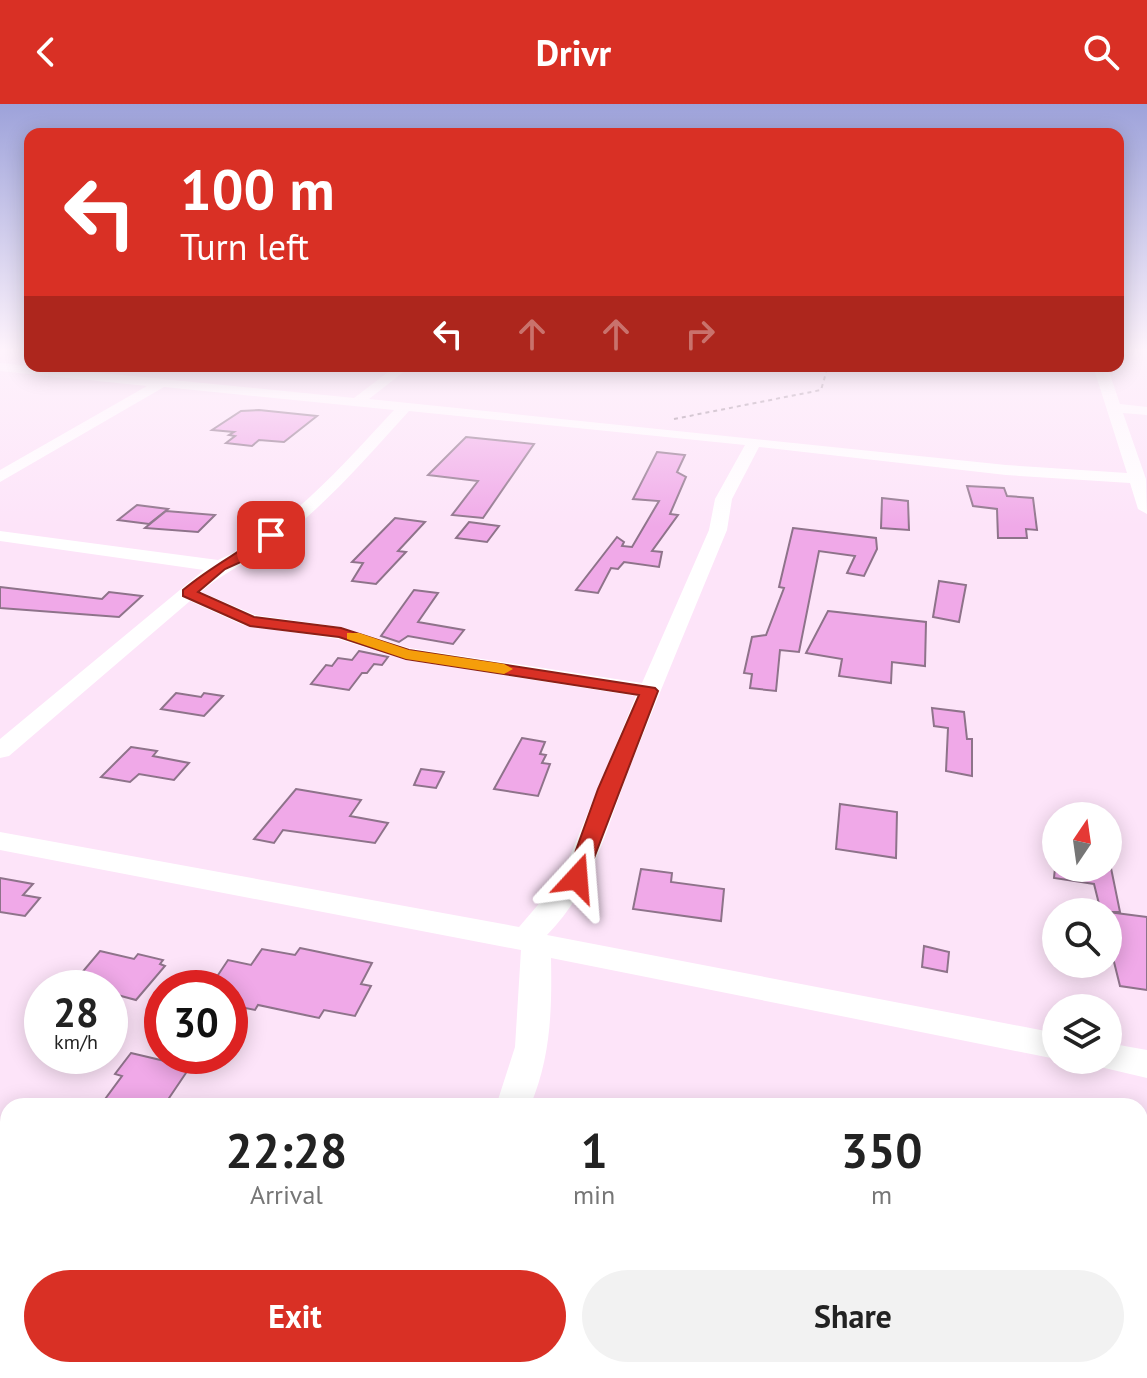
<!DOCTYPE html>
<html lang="en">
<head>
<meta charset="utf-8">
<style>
  body { margin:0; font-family:"PT Sans",sans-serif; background:#f2f2f2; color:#222; height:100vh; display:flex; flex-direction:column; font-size:30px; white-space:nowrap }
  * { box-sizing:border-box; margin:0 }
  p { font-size:26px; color:#767676 }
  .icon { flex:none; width:44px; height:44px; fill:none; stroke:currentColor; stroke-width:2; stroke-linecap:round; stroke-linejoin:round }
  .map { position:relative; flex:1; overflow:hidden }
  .drawer { position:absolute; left:0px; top:994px; width:1148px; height:280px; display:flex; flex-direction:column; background:#fff; border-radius:24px 24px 0 0; box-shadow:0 4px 20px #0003 }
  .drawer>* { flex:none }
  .banner { position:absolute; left:24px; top:24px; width:1100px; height:244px; border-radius:16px; box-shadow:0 4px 20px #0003; background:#d93025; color:#fff; overflow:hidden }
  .needle { width:52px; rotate:13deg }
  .buttons { position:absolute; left:1042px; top:698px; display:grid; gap:16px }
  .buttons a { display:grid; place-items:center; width:80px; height:80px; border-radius:50%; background:#fff; box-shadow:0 4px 20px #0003; font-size:40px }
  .speed { position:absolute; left:24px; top:866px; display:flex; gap:16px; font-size:40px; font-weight:700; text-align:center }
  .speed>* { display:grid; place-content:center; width:104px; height:104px; border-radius:50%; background:#fff; box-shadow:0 4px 20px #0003; line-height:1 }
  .speed small { font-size:20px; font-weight:400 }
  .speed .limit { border:12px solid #d22; background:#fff; color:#111 }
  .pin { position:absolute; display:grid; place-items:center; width:68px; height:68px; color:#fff; margin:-34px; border-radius:16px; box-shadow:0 4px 12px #0006 }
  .me { position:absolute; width:88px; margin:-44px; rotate:19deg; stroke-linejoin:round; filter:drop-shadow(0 0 6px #0008) }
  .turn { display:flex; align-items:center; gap:28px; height:168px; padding:0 24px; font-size:36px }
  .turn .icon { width:104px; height:104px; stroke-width:2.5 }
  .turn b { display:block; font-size:56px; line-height:68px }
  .lanes { display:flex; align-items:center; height:76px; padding:0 24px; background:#0003; justify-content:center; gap:40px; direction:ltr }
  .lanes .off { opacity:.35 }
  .eta { display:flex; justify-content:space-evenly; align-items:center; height:136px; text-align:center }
  .eta b { font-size:48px; font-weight:700; line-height:56px }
  .button { display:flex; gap:16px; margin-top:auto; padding:16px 24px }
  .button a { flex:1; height:92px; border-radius:48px; background:#d93025; color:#fff; font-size:32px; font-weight:700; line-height:92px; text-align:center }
  .button a+a { background:#f2f2f2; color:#222 }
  header { display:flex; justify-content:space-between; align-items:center; height:104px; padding:0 24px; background:#d93025; color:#fff; font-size:36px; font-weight:700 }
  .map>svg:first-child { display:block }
  .building { fill:#f0a9e8; stroke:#8e738a; stroke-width:2 }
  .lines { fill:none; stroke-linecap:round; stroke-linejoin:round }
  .path { stroke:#907e8d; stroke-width:2; stroke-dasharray:4 4; stroke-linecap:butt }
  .minor { fill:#fff; fill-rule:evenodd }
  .route { fill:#d93025; stroke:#8d1f18; stroke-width:2 }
  .slow { fill:#f59e0b }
</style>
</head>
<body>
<header><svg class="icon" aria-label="back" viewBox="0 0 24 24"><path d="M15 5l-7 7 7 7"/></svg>Drivr<svg class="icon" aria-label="search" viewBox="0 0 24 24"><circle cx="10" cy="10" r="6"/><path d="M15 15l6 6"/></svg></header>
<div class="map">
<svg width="1147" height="1274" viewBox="0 0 1147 1274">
  <rect width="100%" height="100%" fill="#fde4f9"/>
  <g class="building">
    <path d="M259 306 317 312 284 338 259 336 252 342 226 339 235 332 229 331 234 328 212 326 241 307Z"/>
    <path d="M466 333 534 340 483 414 452 411 478 377 428 371Z"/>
    <path d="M657 348 685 351 677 368 686 373 670 410 678 411 652 447 662 448 659 463 624 458 618 465 611 464 598 489 576 486 617 433 624 438 622 442 632 443 659 397 633 395Z"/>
    <path d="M967 382 1004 384 1007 392 1033 394 1037 426 1026 425 1027 434H998L997 405 973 402Z"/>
    <path d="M882 394 908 397 909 426 881 424Z"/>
    <path d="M137 401 168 405 149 420 118 416Z"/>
    <path d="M166 407 215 411 198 428 145 424Z"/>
    <path d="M395 414 425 418 398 447 406 448 376 480 352 477 363 459 352 458Z"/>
    <path d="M469 418 499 422 487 438 456 434Z"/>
    <path d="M793 424 876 434 877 445 864 472 847 469 855 452 819 447 799 548 780 546 776 587 750 584 752 570 744 569 752 533 766 531 784 484 779 483Z"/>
    <path d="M939 477 966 481 959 518 933 513Z"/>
    <path d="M0 483 102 495 109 488 142 492 119 513 0 504Z"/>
    <path d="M414 486 438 489 418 518 464 526 453 540 408 532 399 538 381 532Z"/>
    <path d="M828 507 926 518 925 562 892 558 891 579 839 572 842 555 806 549Z"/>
    <path d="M359 547 388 553 382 561 374 560 367 569H362L349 586 311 580 326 561 332 562 338 554 352 556Z"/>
    <path d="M176 589 201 593 204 589 223 592 204 612 161 605Z"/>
    <path d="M932 604 964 608 967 635H972V672L946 667 948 624 934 622Z"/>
    <path d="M522 634 545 638 540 650 546 651 542 659 550 660 538 692 494 685Z"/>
    <path d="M131 643 157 647 153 652 189 659 174 676 139 670 130 678 101 673Z"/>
    <path d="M421 665 444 668 436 684 414 681Z"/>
    <path d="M296 685 361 696 350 712 388 719 375 739 283 726 274 739 254 735Z"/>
    <path d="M840 700 897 708 896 754 836 745Z"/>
    <path d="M1055 764H1111L1120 808H1101L1094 780 1054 774Z"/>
    <path d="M641 765 672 769 671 778 724 785 721 817 633 805Z"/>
    <path d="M0 774 33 780 23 791 40 794 25 812 0 808Z"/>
    <path d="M1108 808 1147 813V886L1120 882 1108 834Z"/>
    <path d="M924 842 949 848 947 868 922 863Z"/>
    <path d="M300 844 372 859 361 880 371 882 355 912 324 906 319 914 258 901 255 906 230 901V884L212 880 228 856 251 861 262 845 295 851Z"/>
    <path d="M100 847 134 855 138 850 163 856 160 860 165 862 136 896 110 889V884H69Z"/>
    <path d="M131 949 190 963 165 1000 100 1002 122 972 115 970Z"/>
  </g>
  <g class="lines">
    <path class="path" d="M674 315 821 286 828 262"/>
    <g class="minor">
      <path d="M0 259 354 294 396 262H411L369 295 1006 361 1127 369 1093 262H1107L1120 300 1147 303V311L1123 309 1146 375 1147 410 1138 405 1130 379 1006 371 759 343 732 395 727 426C695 503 663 580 632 658 608 718 595 783 547 831L1056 929V955L551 854C552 905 551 954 530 1002H496L515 943 521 846 0 746V728L519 823 561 774 636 592 406 556 338 535 243 521 190 497 9 652 0 654V635L204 466 0 437V427L218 456C289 424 342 362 394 306L164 283 0 378V366L147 282 0 267ZM409 307 745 341 715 395 709 426 642 579 409 544 341 523 255 511 201 488C225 467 253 456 278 437 327 400 367 353 409 307Z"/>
      <path d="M1108 939 1147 946V974L1096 962 1093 956H1108Z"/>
      <path d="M325 1266H368L365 1274H322Z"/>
    </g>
  </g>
  <linearGradient id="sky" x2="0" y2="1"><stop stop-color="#9da2da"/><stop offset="0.58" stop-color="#fef3fc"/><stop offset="1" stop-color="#fef3fc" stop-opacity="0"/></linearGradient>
  <rect width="1147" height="423" fill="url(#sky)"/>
  <path class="route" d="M267 428 278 431 252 453 225 465 198 488 254 513 341 524 409 546 655 584 658 587 584 780H569L566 774 598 685 639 591 406 555 339 533 250 522 183 492V486C210 463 239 449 267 428Z"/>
  <path class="slow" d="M347 529H359L409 546 504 560 513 565 504 570 406 555 347 535Z"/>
</svg>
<div class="buttons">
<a><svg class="needle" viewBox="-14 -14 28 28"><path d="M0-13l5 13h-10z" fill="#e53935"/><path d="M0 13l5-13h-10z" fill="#767676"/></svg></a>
<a><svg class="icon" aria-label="search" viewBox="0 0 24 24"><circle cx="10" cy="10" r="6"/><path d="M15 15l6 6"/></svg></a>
<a><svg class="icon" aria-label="layers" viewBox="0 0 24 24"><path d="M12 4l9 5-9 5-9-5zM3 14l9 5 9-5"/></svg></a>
</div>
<div class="speed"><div>28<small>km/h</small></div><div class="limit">30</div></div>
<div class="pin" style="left:271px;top:431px;background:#d93025"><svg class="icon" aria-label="arrive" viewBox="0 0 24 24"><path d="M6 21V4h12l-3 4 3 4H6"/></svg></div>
<svg class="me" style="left:577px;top:774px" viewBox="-20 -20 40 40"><path d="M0-17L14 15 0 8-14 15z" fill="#d93025" stroke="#fff" stroke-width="4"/></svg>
<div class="banner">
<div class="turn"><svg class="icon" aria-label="left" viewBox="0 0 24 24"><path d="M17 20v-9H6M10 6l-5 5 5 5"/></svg><div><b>100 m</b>Turn left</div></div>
<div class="lanes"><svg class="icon" aria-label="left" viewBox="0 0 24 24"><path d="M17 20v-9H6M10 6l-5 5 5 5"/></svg><svg class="icon off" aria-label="ahead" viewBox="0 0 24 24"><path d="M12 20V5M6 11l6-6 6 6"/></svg><svg class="icon off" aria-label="ahead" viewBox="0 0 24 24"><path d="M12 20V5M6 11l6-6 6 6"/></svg><svg class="icon off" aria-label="right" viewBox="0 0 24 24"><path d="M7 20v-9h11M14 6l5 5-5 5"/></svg></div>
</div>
<section class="drawer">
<div class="eta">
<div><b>22:28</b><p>Arrival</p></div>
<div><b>1</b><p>min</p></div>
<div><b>350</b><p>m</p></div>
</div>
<div class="button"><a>Exit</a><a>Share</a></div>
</section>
</div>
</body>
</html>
